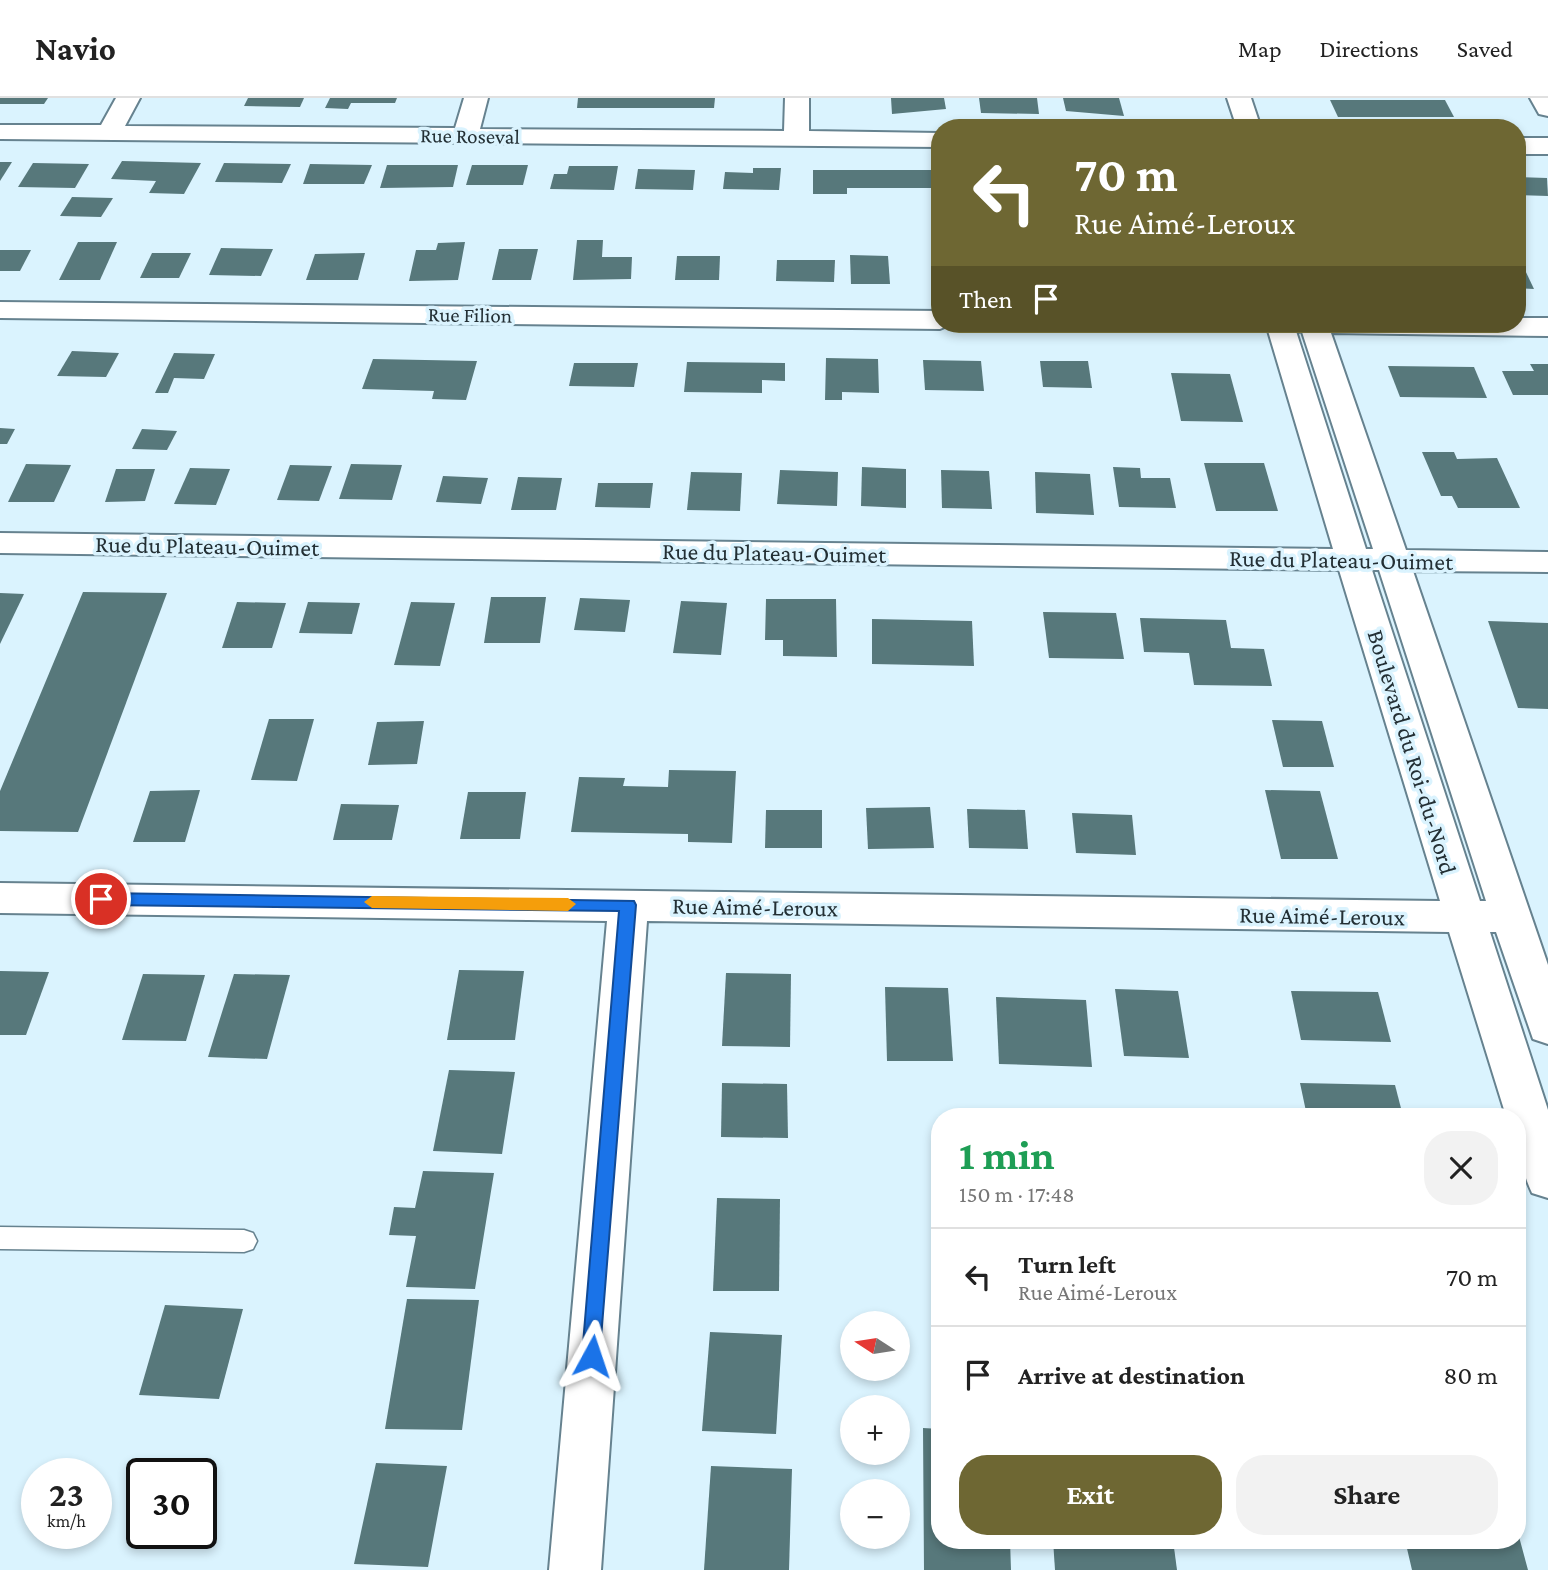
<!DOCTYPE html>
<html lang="en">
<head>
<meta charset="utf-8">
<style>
  body { margin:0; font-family:"Crimson Pro",serif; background:#f2f2f2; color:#222; height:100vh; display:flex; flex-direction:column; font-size:26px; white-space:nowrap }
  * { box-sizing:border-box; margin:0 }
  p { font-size:23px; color:#767676 }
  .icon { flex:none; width:38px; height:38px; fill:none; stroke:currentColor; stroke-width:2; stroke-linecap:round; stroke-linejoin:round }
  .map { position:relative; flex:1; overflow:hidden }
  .drawer { position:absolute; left:931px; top:1010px; width:595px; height:441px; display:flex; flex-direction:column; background:#fff; border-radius:28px; box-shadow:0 4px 10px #0003 }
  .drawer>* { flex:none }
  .banner { position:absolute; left:931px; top:21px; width:595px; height:214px; border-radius:28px; box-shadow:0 4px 10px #0003; background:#6e6733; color:#fff; overflow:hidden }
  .needle { width:46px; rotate:282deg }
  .controls { position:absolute; left:840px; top:1213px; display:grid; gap:14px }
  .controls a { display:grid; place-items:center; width:70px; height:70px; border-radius:50%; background:#fff; box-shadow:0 4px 10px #0003; font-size:35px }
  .speed { position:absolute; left:21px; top:1360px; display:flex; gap:14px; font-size:35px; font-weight:700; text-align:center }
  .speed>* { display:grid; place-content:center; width:91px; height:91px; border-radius:50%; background:#fff; box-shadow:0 4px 10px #0003; line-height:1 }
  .speed small { font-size:18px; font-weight:400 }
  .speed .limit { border:4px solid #111; border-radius:10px; background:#fff; color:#111 }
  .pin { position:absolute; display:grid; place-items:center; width:60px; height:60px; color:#fff; margin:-30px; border:4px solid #fff; border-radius:50%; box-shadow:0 2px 7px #0007 }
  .me { position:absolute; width:77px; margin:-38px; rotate:5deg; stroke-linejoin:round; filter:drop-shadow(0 0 5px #0008) }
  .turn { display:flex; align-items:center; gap:24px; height:147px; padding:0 28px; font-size:32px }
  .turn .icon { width:91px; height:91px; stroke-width:2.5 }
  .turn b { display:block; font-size:49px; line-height:60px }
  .then { display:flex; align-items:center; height:66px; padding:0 28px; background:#0003; gap:14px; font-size:26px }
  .round { display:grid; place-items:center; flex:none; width:74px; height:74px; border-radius:28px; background:#f2f2f2 }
  .overview { display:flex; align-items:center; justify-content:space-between; height:119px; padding:0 28px }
  h1 { font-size:42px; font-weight:700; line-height:52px; color:#1e9e55 }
  .action { display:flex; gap:14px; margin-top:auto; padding:14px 28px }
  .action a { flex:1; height:80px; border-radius:28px; background:#6e6733; color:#fff; font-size:28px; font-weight:700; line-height:80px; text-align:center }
  .action a+a { background:#f2f2f2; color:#222 }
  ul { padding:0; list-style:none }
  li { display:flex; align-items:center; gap:21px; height:98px; padding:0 28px; border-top:2px solid #e0e0e0 }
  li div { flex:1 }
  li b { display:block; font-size:26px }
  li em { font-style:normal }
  header { display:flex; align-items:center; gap:42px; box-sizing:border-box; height:98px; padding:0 35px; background:#fff; border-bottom:2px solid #e0e0e0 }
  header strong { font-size:33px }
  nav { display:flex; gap:38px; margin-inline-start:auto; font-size:24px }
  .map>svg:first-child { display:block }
  .building { fill:#57787b }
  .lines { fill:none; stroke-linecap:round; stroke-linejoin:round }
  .service-casing { stroke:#66828f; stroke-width:3 }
  .minor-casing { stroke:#66828f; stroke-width:4 }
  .service { fill:#fff; fill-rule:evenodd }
  .minor { fill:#fff; fill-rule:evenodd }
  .route { fill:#1a73e8; stroke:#114b97; stroke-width:2 }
  .slow { fill:#f59e0b }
  .labels { text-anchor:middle; stroke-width:7; stroke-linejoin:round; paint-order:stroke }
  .far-street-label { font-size:21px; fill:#232f34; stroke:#daf3fe }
  .street-label { font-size:24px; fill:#232f34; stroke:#daf3fe }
</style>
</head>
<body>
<header>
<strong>Navio</strong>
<nav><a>Map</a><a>Directions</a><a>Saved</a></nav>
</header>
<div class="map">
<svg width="1548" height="1472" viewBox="0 0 1548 1472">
  <rect width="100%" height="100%" fill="#daf3fe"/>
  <g class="building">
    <path d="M0 0H48L44 6H0Z"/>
    <path d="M248 0H304L300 9 244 8Z"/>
    <path d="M330 0H397L395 5H351L348 11 325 10Z"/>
    <path d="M578 0H715L714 10H577Z"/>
    <path d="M891 0H944L946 11 892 16Z"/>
    <path d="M979 0H1037L1039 16 981 15Z"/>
    <path d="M1063 0H1119L1124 18 1066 13Z"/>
    <path d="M1330 2H1445L1454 19H1338Z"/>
    <path d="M122 63 201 65 184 96 149 95 156 83 111 81Z"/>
    <path d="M0 64H12L0 83Z"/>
    <path d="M33 65 89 66 75 90 18 89Z"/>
    <path d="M224 65 291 66 282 85 215 84Z"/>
    <path d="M310 66 372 67 364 86H303Z"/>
    <path d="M387 67H458L453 89 380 90Z"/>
    <path d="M472 67H528L523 87H466Z"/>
    <path d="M569 68H618L614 92 550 91 554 76H567Z"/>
    <path d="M753 70H781L779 92 723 91 725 74 753 75Z"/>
    <path d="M638 71 695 72 693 92 635 91Z"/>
    <path d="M813 72H937L938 90H847V96H813Z"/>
    <path d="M1517 79 1547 80 1548 98 1517 97Z"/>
    <path d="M72 99 113 100 101 119 60 118Z"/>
    <path d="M577 142H603L602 159H632L631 181 573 182Z"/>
    <path d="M78 144H117L100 182H59Z"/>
    <path d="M465 144 458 182 409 183 416 152H436L438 145Z"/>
    <path d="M221 150 273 151 261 178 209 177Z"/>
    <path d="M499 151H538L531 182H492Z"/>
    <path d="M0 152H31L20 173H0Z"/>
    <path d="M152 155H191L179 180H140Z"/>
    <path d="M365 155 358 182H306L315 156Z"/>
    <path d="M850 157 888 158 890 186H851Z"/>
    <path d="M677 158H720L719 182H675Z"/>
    <path d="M777 162H835L834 184 776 183Z"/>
    <path d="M1517 168H1523L1534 191 1517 190Z"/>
    <path d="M72 253 119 255 106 279 57 278Z"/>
    <path d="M174 255 215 256 204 281 174 280 168 295H155Z"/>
    <path d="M826 260 878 261 879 295 842 294V302H825Z"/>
    <path d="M373 261 477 263 466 302 432 301 434 293 362 291Z"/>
    <path d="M923 262 981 263 984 293 925 292Z"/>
    <path d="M1040 263H1088L1092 290 1043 289Z"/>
    <path d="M687 264 785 265V283L762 282V295L684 294Z"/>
    <path d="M574 265H638L634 289 569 288Z"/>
    <path d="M1530 266H1548V297H1513L1502 273H1534Z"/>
    <path d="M1388 268 1474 269 1487 300 1400 299Z"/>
    <path d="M1171 275 1230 276 1243 324 1181 323Z"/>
    <path d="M0 330 15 331 7 346H0Z"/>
    <path d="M142 331 177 333 167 352 132 351Z"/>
    <path d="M1422 354H1454L1457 361 1497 360 1520 410H1458L1452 398H1441Z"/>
    <path d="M1204 365H1264L1278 413H1216Z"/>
    <path d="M26 366 71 367 54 404H8Z"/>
    <path d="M351 366 402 367 392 402 339 401Z"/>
    <path d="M290 367 332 368 319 403 277 402Z"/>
    <path d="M862 369 906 371V410L861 408Z"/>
    <path d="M1113 369 1140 370 1141 380H1170L1176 410 1119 409Z"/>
    <path d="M190 370 230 371 216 407 174 406Z"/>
    <path d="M116 371H155L145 403 105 404Z"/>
    <path d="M780 372 838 374 837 408 777 406Z"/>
    <path d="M941 372 989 373 992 411 942 410Z"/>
    <path d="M691 374 742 375 740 413 687 412Z"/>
    <path d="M1035 374 1090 376 1094 417 1036 415Z"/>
    <path d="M443 378 488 380 481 406 436 404Z"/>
    <path d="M518 379 562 380 556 412H511Z"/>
    <path d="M598 385H653L650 410 595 409Z"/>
    <path d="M83 494 167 495 78 734 0 733V693Z"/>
    <path d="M0 495 24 496 0 546Z"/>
    <path d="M491 499H546L540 545H484Z"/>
    <path d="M580 500 630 502 625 534 574 532Z"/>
    <path d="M766 501H836L837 559 783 558V542H765Z"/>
    <path d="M681 503 727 505 721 557 673 555Z"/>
    <path d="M237 504 286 505 272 550H222Z"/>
    <path d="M308 504 360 505 352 536 299 535Z"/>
    <path d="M411 504 455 505 440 568 394 567Z"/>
    <path d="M1043 514 1116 515 1124 561 1049 560Z"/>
    <path d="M1140 520 1226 522 1231 550 1264 551 1272 588 1194 587 1189 555 1144 554Z"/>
    <path d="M872 521 972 523 974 568 872 566Z"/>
    <path d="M1488 523 1548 525V611L1518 610Z"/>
    <path d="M269 621H314L297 683 251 682Z"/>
    <path d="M1272 622 1322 623 1334 669H1283Z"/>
    <path d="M424 623 417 666 368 667 377 624Z"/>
    <path d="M669 672 736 673 732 745 688 744V736L571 734 579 679 625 680 623 688 668 689Z"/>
    <path d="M200 692 185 744H133L150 693Z"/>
    <path d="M1265 692 1320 693 1338 761H1281Z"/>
    <path d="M468 694H526L520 741H460Z"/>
    <path d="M341 706 399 707 392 742H333Z"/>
    <path d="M930 709 934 750 868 751 866 710Z"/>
    <path d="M967 711 1025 712 1028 751 969 750Z"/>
    <path d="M766 712H822V750H765Z"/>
    <path d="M1072 715 1132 717 1136 757 1076 755Z"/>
    <path d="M459 872 524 873 515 942H447Z"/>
    <path d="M0 873 49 874 26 937H0Z"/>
    <path d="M726 875 791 876 790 949 722 948Z"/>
    <path d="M143 876 205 877 186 943 122 942Z"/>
    <path d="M234 876 290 877 267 961 208 959Z"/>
    <path d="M885 889 948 890 953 963H887Z"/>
    <path d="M1115 891 1178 893 1189 960 1124 958Z"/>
    <path d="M1291 893 1378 894 1391 944 1301 942Z"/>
    <path d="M996 899 1086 902 1092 969 999 966Z"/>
    <path d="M449 972 515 974 502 1056 433 1053Z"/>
    <path d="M722 985 787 986 788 1040 721 1039Z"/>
    <path d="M1300 985 1395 987 1403 1018H1307Z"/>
    <path d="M423 1073 494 1075 475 1191 406 1189 416 1138 389 1137 394 1109 415 1110Z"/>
    <path d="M717 1100 780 1101 779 1193H713Z"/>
    <path d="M407 1201 479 1202 462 1332 385 1331Z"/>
    <path d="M165 1207 243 1211 219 1301 139 1297Z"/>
    <path d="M710 1234 782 1237 776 1336 702 1333Z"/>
    <path d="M923 1330 940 1331V1442H1010L1011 1472H924Z"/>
    <path d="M376 1365 447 1368 428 1469 354 1466Z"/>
    <path d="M711 1368 792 1371 789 1472H704Z"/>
    <path d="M1518 1435 1528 1472H1412L1405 1442H1517Z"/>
    <path d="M1053 1442H1173L1177 1472H1055Z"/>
  </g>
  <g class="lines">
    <defs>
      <path id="service" d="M0 1129 244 1132 253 1135 257 1143 253 1151 244 1154 0 1151Z"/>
      <g id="minor">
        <path d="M116 0H140L125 28 455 30 464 0H488L480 31 784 33 785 0H809V33L940 35V49L0 41V27H101Z"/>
        <path d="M1227 0H1251L1261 30H1237Z"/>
        <path d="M1530 0H1548V18L1539 16Z"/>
        <rect x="1517" y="40" width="31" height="16"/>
        <path d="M0 204 940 213V226H952L940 231 0 220Z"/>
        <path d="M1517 220H1548V238L1331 235 1406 452 1548 454V474L1413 473 1548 867V946L1533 941 1496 834H1490L1548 1012V1100L1532 1095C1520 1069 1517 1047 1517 1018H1506L1449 834 647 823 601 1472H549L607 823 0 815V785L1440 803 1339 472 0 455V435L1333 451 1266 226H1517ZM1296 233 1302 234 1373 451H1366ZM1372 472H1379L1486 803H1480Z"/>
      </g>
    </defs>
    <use href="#service" class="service-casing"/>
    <use href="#minor" class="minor-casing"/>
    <use href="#service" class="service"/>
    <use href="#minor" class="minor"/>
  </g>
  <path class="route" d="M101 795 634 803 636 807 599 1265 592 1267 585 1265 582 1258 619 813 101 807 92 801Z"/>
  <path class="slow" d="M372 798 568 800 576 806 568 813 372 810 364 804Z"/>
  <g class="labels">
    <g class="far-street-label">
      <text transform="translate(470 38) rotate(1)" y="7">Rue Roseval</text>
      <text transform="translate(470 217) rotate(1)" y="7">Rue Filion</text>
    </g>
    <g class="street-label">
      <text transform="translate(207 448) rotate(1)" y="8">Rue du Plateau-Ouimet</text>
      <text transform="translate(774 455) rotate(1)" y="8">Rue du Plateau-Ouimet</text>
      <text transform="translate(1341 462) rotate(1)" y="8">Rue du Plateau-Ouimet</text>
      <text transform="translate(1412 654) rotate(73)" y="8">Boulevard du Roi-du-Nord</text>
      <text transform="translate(755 809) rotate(1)" y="8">Rue Aimé-Leroux</text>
      <text transform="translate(1322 818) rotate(1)" y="8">Rue Aimé-Leroux</text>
    </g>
  </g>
</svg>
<div class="controls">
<a><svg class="needle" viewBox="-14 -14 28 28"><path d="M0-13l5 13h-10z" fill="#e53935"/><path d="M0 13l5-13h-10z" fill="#767676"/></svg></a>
<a>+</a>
<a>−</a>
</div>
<div class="speed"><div>23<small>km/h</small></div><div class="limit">30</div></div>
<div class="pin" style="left:101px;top:801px;background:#d93025"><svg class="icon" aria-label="arrive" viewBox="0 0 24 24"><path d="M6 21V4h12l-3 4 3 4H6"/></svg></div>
<svg class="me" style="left:592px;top:1258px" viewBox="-20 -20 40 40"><path d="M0-17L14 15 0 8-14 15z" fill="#1a73e8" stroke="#fff" stroke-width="4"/></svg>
<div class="banner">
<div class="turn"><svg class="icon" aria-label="left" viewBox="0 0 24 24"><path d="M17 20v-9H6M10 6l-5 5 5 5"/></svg><div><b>70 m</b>Rue Aimé-Leroux</div></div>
<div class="then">Then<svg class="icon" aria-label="arrive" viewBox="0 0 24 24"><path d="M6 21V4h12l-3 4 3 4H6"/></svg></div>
</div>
<section class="drawer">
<div class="overview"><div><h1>1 min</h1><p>150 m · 17:48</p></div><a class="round"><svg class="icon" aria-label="close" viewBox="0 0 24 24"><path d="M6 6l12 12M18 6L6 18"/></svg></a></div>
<ul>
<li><svg class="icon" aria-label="left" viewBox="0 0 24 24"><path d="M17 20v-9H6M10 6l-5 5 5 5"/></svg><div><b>Turn left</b><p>Rue Aimé-Leroux</p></div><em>70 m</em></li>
<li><svg class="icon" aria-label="arrive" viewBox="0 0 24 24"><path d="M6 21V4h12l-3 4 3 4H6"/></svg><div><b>Arrive at destination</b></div><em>80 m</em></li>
</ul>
<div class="action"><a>Exit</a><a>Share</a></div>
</section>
</div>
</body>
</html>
